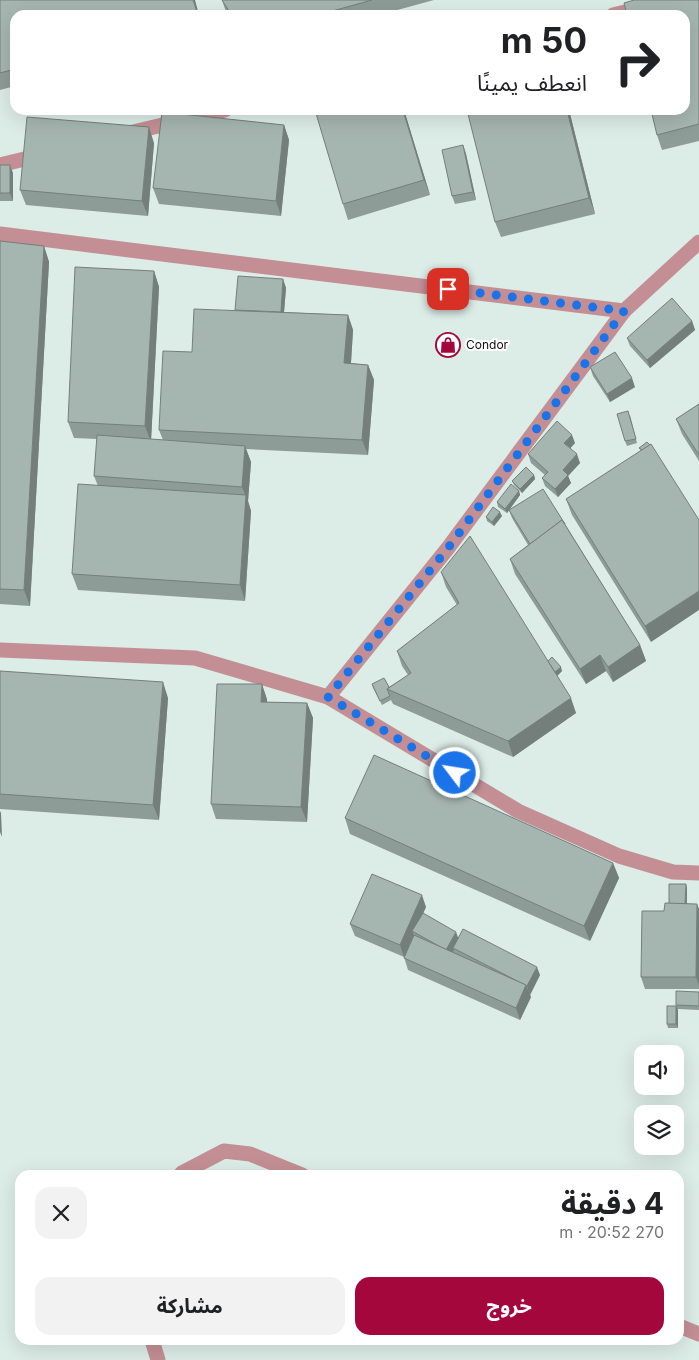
<!DOCTYPE html>
<html lang="ar">
<head>
<meta charset="utf-8">
<style>
  body { margin:0; font-family:Inter,"Noto Sans Arabic",sans-serif; background:#f2f2f2; color:#202124; direction:rtl; height:100vh; display:flex; flex-direction:column; font-size:19px; white-space:nowrap }
  * { box-sizing:border-box; margin:0 }
  p { font-size:16px; color:#757577 }
  .icon { flex:none; width:28px; height:28px; fill:none; stroke:currentColor; stroke-width:2; stroke-linecap:round; stroke-linejoin:round }
  .map { position:relative; flex:1; overflow:hidden; direction:ltr }
  .panel { position:absolute; left:15px; top:1170px; width:669px; height:175px; display:flex; flex-direction:column; background:#fff; border-radius:15px; box-shadow:0 5px 20px #0002; direction:rtl }
  .panel>* { flex:none }
  .hud { position:absolute; left:10px; top:10px; width:680px; height:105px; border-radius:15px; box-shadow:0 5px 20px #0002; direction:rtl; background:#fff; color:#202124; overflow:hidden }
  .tools { position:absolute; left:634px; top:1045px; display:grid; gap:10px }
  .tools a { display:grid; place-items:center; width:50px; height:50px; border-radius:10px; background:#fff; box-shadow:0 5px 20px #0002; font-size:25px }
  .pin { position:absolute; display:grid; place-items:center; width:42px; height:42px; color:#fff; margin:-21px; border-radius:10px; box-shadow:0 2px 8px #0006 }
  .me { position:absolute; width:55px; margin:-28px; rotate:301deg; stroke-linejoin:round; filter:drop-shadow(0 0 4px #0008) }
  .turn { display:flex; align-items:center; gap:18px; height:105px; padding:0 20px; font-size:22px }
  .turn .icon { width:65px; height:65px; stroke-width:2.5 }
  .turn b { display:block; font-size:35px; line-height:42px }
  .round { display:grid; place-items:center; flex:none; width:52px; height:52px; border-radius:15px; background:#f2f2f2 }
  .summary { display:flex; align-items:center; justify-content:space-between; height:85px; padding:0 20px }
  h1 { font-size:30px; font-weight:700; line-height:38px }
  .primary-button { display:flex; gap:10px; margin-top:auto; padding:10px 20px }
  .primary-button a { flex:1; height:58px; border-radius:15px; background:#a3073c; color:#fff; font-size:20px; font-weight:700; line-height:58px; text-align:center }
  .primary-button a+a { background:#f2f2f2; color:#202124 }
  .map>svg:first-child { display:block }
  .lines { fill:none; stroke-linecap:round; stroke-linejoin:round }
  .minor { stroke:#c38f94; stroke-width:15 }
  .wall { fill:#8e9c97 }
  .shaded-wall { fill:#747f7b }
  .building { fill:#a5b5b0; stroke:#747f7b }
  .route { stroke:#1a73e8; stroke-width:9; stroke-dasharray:0 16.2 }
  .labels { text-anchor:middle; stroke-width:4; stroke-linejoin:round; paint-order:stroke }
  .poi-label { font-size:12px; fill:#080d0b; stroke:#fff; text-anchor:start }
</style>
</head>
<body>
<div class="map">
<svg width="699" height="1360" viewBox="0 0 699 1360">
  <rect width="100%" height="100%" fill="#dcece7"/>
  <g class="lines">
    <g class="minor">
      <path d="M613 15 674 0"/>
      <path d="M129 133 225 110"/>
      <path d="M0 165 41 155"/>
      <path d="M0 234 624 311 699 242"/>
      <path d="M0 650 195 658 328 697 518 811 619 856 673 872 699 873"/>
      <path d="M328 697 448 548 624 311"/>
      <path d="M180 1175 182 1173 224 1151 250 1154 302 1175"/>
      <path d="M679 1326 699 1334"/>
      <path d="M152 1340 158 1360"/>
    </g>
  </g>
  <g class="wall">
    <path d="M0 0 15 15V86L0 90Z"/>
    <path d="M222 0H434L379 15H227Z"/>
    <path d="M699 0V141L662 150 657 135Z"/>
    <path d="M404 110 430 195 348 220 343 204Z"/>
    <path d="M569 110 595 214 501 237 495 222Z"/>
    <path d="M284 125 289 140 281 216 159 204 153 188Z"/>
    <path d="M154 143 148 216 26 205 20 190Z"/>
    <path d="M463 145 466 154 476 200 455 204 452 196Z"/>
    <path d="M0 165 13 173V201H0Z"/>
    <path d="M0 241 44 246 49 262 30 606 0 604Z"/>
    <path d="M154 271 159 287 151 439 163 440 159 430 192 352 235 310 283 279 286 288 284 312 348 315 353 330 351 363 368 365 374 380 368 455 246 449 251 462 248 501 251 511 245 601 78 590 72 574 98 486 94 476 97 439 74 438 68 422Z"/>
    <path d="M692 321 695 330 650 368 630 346 627 338Z"/>
    <path d="M590 367 635 387 610 402 593 376Z"/>
    <path d="M699 404V461L682 434 676 419Z"/>
    <path d="M630 415 637 443 627 446 625 441Z"/>
    <path d="M647 442 651 642 572 515 566 499 641 451 639 448Z"/>
    <path d="M575 443 570 448 580 463 568 476 571 483 558 497 545 486 542 478 545 475 531 463 528 454Z"/>
    <path d="M534 475 535 479 522 493 514 485 512 481Z"/>
    <path d="M519 491 520 495 507 513 498 507 497 502Z"/>
    <path d="M509 510 565 524 640 645 646 661 613 682 606 671 586 684 515 574 510 559 528 545 512 518Z"/>
    <path d="M502 516 494 526 487 521 486 517Z"/>
    <path d="M441 572 548 661 562 671 557 676 576 713 513 757 393 704 391 700 382 705 373 688 372 684 389 687 408 675 402 666 397 651 457 605 446 587Z"/>
    <path d="M0 671 168 698 159 820 0 809Z"/>
    <path d="M267 699V702L307 703 313 718 307 822 216 819 211 804Z"/>
    <path d="M345 818 613 863 619 878 590 941 350 834Z"/>
    <path d="M686 884 687 889V904L699 909V989H645L641 977 664 911 669 904Z"/>
    <path d="M426 907 423 913 458 938 540 975 530 995 529 994 531 997 520 1020 408 970 404 957 355 936 350 924Z"/>
    <path d="M699 992V1010L678 1009V1028H668L667 1024 676 1006V1005Z"/>
  </g>
  <g class="shaded-wall">
    <path d="M193 0H195L199 15H198Z"/>
    <path d="M403 110H404L430 195 424 180Z"/>
    <path d="M567 110H569L595 214 589 198Z"/>
    <path d="M284 125 289 140 281 216 276 201Z"/>
    <path d="M149 127 154 143 148 216 142 201Z"/>
    <path d="M463 145 466 154 476 200 473 192Z"/>
    <path d="M10 165 13 173V201L10 193Z"/>
    <path d="M44 246 49 262 30 606 24 590Z"/>
    <path d="M154 271 159 287 151 442 145 426Z"/>
    <path d="M283 279 286 288 283 324 280 316Z"/>
    <path d="M348 315 353 330 350 378 344 363Z"/>
    <path d="M692 321 695 330 650 368 647 360Z"/>
    <path d="M368 365 374 380 368 455 362 440Z"/>
    <path d="M632 378 635 387 610 402 607 394Z"/>
    <path d="M572 435 575 443 567 452 564 443Z"/>
    <path d="M245 446 251 462 248 501 251 511 245 601 240 585 246 497 242 487Z"/>
    <path d="M577 454 580 463 568 476 571 483 558 497 555 489 563 470Z"/>
    <path d="M534 475 535 479 522 493 520 489Z"/>
    <path d="M519 491 520 495 507 513 505 509Z"/>
    <path d="M500 512 502 516 494 526 492 522Z"/>
    <path d="M699 591V610L651 642 645 626Z"/>
    <path d="M640 645 646 661 613 682 608 667Z"/>
    <path d="M600 655 606 671 586 684 580 669Z"/>
    <path d="M561 667 562 671 555 678 554 673Z"/>
    <path d="M163 682 168 698 159 820 153 805Z"/>
    <path d="M262 684 267 699V718L261 702Z"/>
    <path d="M571 698 576 713 513 757 508 741Z"/>
    <path d="M307 703 313 718 307 822 301 807Z"/>
    <path d="M0 811 1 813 2 837 0 832Z"/>
    <path d="M613 863 619 878 590 941 584 926Z"/>
    <path d="M686 884 687 889V910L685 906Z"/>
    <path d="M422 895 426 907 415 932 412 931 414 935 404 957 400 945Z"/>
    <path d="M697 904 699 909V986L696 977Z"/>
    <path d="M456 932 459 940 453 948 454 950 449 958 446 950Z"/>
    <path d="M537 967 540 975 530 995 527 986Z"/>
    <path d="M526 985 531 997 520 1020 516 1008Z"/>
    <path d="M676 1006 678 1010V1028L676 1024Z"/>
  </g>
  <g class="building">
    <path d="M0 0H193L198 15H15V69L0 73Z"/>
    <path d="M222 0H372L318 15H234L229 11Z"/>
    <path d="M634 0H699V124L657 135 651 110H685V15H627L624 3Z"/>
    <path d="M315 110H403L424 180 343 204Z"/>
    <path d="M467 110H567L589 198 495 222Z"/>
    <path d="M162 112 284 125 276 201 153 188Z"/>
    <path d="M27 117 149 127 142 201 20 190Z"/>
    <path d="M463 145 473 192 452 196 442 150Z"/>
    <rect x="0" y="165" width="10" height="28"/>
    <path d="M0 241 44 246 24 590 0 589Z"/>
    <path d="M75 267 154 271 145 426 68 422Z"/>
    <path d="M238 276 283 279 281 312 235 310Z"/>
    <path d="M672 298 692 321 647 360 627 338Z"/>
    <path d="M194 309 348 315 344 363 368 365 362 440 159 430 163 351 192 352Z"/>
    <path d="M615 352 632 378 607 394 590 367Z"/>
    <path d="M699 404V455L676 419Z"/>
    <path d="M628 411 636 439 625 441 617 414Z"/>
    <path d="M557 421 572 435 564 443 577 454 563 470 568 475 555 489 542 478 548 472 528 454Z"/>
    <path d="M97 435 245 446 242 487 94 476Z"/>
    <path d="M647 442 650 445 642 450 639 448Z"/>
    <path d="M651 444 699 520V591L645 626 566 499Z"/>
    <path d="M526 467 534 475 520 489 512 481Z"/>
    <path d="M78 484 246 495 240 585 72 574Z"/>
    <path d="M511 484 519 491 505 509 497 502Z"/>
    <path d="M543 489 565 524 562 520 530 544 509 510Z"/>
    <path d="M493 507 500 512 492 522 486 517Z"/>
    <path d="M562 520 640 645 608 667 600 655 580 669 510 559Z"/>
    <path d="M470 536 571 698 508 741 387 689 411 673 397 651 459 603 441 572Z"/>
    <path d="M552 657 561 667 555 672 548 661Z"/>
    <path d="M0 671 163 682 153 805 0 794Z"/>
    <path d="M384 678 389 687 387 689 390 696 380 701 372 684Z"/>
    <path d="M217 684H262L261 702 307 703 301 807 211 804Z"/>
    <path d="M374 755 613 863 584 926 345 818Z"/>
    <path d="M372 874 422 895 400 945 350 924Z"/>
    <path d="M669 884H686L685 904H669Z"/>
    <path d="M665 903 697 904 696 977H641L642 911H664Z"/>
    <path d="M423 913 456 932 446 950 412 931Z"/>
    <path d="M463 929 537 967 527 986 453 948Z"/>
    <path d="M414 935 526 985 516 1008 404 958Z"/>
    <path d="M676 991 699 992V1006L676 1005Z"/>
    <rect x="667" y="1006" width="9" height="18"/>
  </g>
  <g class="lines">
    <path class="route" d="M448 289 624 311 448 548 328 697 455 773"/>
  </g>
  <defs>
    <symbol id="shop-ring" viewBox="-11 -11 22 22"><circle r="9.5" fill="#fff" stroke="#a3073c" stroke-width="1.5"/><path d="M-5-2.5h2.3a2.7 3.5 0 0 1 5.4 0H5L5.5 6h-11ZM-1.5-2.5h3a1.5 2.3 0 0 0-3 0Z" fill="#a3073c"/></symbol>
  </defs>
  <g fill-rule="evenodd">
    <use href="#shop-ring" x="434" y="331" width="28" height="28"/>
  </g>
  <g class="labels">
    <g class="poi-label">
      <text x="466" y="349">Condor</text>
    </g>
  </g>
</svg>
<div class="tools">
<a><svg class="icon" aria-label="sound" viewBox="0 0 24 24"><path d="M4 9h4l5-4v14l-5-4H4zM17 9q2 3 0 6"/></svg></a>
<a><svg class="icon" aria-label="layers" viewBox="0 0 24 24"><path d="M12 4l9 5-9 5-9-5zM3 14l9 5 9-5"/></svg></a>
</div>
<div class="pin" style="left:448px;top:289px;background:#d93025"><svg class="icon" aria-label="arrive" viewBox="0 0 24 24"><path d="M6 21V4h12l-3 4 3 4H6"/></svg></div>
<svg class="me" style="left:455px;top:773px" viewBox="-20 -20 40 40"><circle r="17" fill="#1a73e8" stroke="#fff" stroke-width="3"/><path d="M0-11L8 9 0 5-8 9z" fill="#fff"/></svg>
<div class="hud">
<div class="turn"><svg class="icon" aria-label="right" viewBox="0 0 24 24"><path d="M7 20v-9h11M14 6l5 5-5 5"/></svg><div><b>50 m</b>انعطف يمينًا</div></div>
</div>
<section class="panel">
<div class="summary"><div><h1>4 دقيقة</h1><p>270 m · 20:52</p></div><a class="round"><svg class="icon" aria-label="close" viewBox="0 0 24 24"><path d="M6 6l12 12M18 6L6 18"/></svg></a></div>
<div class="primary-button"><a>خروج</a><a>مشاركة</a></div>
</section>
</div>
</body>
</html>
